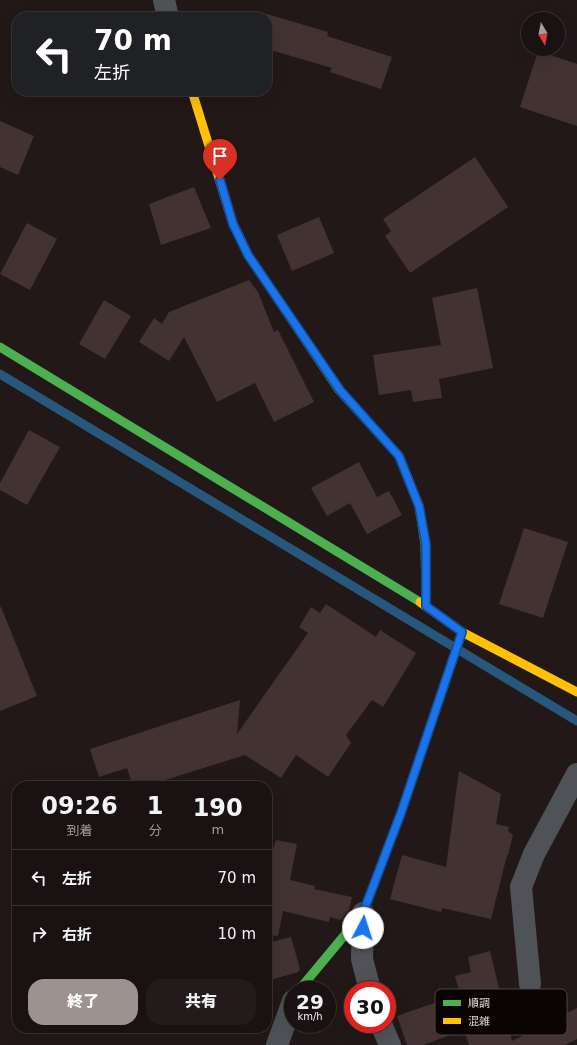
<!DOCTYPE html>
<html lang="ja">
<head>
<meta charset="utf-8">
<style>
  body { margin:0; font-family:"DejaVu Sans","Noto Sans JP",sans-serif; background:#231b1b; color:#f1f3f6; height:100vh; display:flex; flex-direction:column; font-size:15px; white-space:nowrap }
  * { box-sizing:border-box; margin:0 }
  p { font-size:13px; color:#9f9e9f }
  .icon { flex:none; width:22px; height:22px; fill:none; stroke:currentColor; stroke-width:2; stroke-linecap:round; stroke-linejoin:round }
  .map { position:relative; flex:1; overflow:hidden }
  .details { position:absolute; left:12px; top:781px; width:260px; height:252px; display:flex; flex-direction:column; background:#1a1212; border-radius:16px; box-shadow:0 4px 16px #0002,0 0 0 1px #383232 }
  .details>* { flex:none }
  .guide { position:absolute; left:12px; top:12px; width:260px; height:84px; border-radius:16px; box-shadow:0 4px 16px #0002,0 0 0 1px #383232; background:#202124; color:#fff; overflow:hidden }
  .needle { width:26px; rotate:170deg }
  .controls { position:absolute; left:521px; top:12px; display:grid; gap:8px }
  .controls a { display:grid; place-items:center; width:44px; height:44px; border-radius:50%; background:#1a1212; box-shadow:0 4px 16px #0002,0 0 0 1px #383232; font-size:20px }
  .speed { position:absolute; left:284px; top:981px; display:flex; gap:8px; font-size:20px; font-weight:700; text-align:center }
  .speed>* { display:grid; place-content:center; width:52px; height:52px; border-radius:50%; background:#1a1212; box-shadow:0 4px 16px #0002,0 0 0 1px #383232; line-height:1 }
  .speed small { font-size:10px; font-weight:400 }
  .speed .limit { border:6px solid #d22; background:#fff; color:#111 }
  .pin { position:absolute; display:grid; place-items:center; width:34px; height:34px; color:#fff; margin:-41px -17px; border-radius:50% 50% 50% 0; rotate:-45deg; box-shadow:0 0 4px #0007 }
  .pin .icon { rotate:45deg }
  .me { position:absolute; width:44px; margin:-22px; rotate:5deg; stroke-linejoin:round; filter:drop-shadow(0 0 3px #0008) }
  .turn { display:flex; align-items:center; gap:14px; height:84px; padding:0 16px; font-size:18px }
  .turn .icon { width:52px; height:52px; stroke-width:2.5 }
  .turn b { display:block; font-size:28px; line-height:34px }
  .eta { display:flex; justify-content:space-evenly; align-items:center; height:68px; text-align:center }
  .eta b { font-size:24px; font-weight:800; line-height:28px }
  .button { display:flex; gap:8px; margin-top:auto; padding:8px 16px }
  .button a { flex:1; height:46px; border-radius:16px; background:#9e9291; color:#fff; font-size:16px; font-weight:800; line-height:46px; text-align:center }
  .button a+a { background:#231b1b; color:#f1f3f6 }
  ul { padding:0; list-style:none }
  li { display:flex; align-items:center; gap:12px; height:56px; padding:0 16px; border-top:1px solid #383232 }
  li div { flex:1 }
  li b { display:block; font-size:15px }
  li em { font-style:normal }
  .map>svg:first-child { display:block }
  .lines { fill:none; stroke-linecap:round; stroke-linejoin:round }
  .stream { stroke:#27577b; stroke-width:9 }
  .building { fill:#423332 }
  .street { stroke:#4f5357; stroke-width:22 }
  .fast { stroke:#4caf50; stroke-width:9 }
  .slow { stroke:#ffc107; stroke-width:9 }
  .route-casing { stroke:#114b97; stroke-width:10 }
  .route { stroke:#1a73e8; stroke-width:7 }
  .key { fill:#0a0404; stroke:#4a4242; stroke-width:1 }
  .key-label { font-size:11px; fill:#e0d4d2 }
</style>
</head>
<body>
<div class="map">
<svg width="577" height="1045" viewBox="0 0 577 1045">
  <rect width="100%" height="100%" fill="#221818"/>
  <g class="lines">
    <path class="stream" d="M0 374 577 721"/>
  </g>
  <g class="building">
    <path d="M267 14 328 32 327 36 392 57 381 89 330 72 332 68 267 49Z"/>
    <path d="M538 51 577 64V126L520 107Z"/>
    <path d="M0 121 34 136 18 175 0 167Z"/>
    <path d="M475 157 508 207 410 273 385 236 391 231 383 219Z"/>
    <path d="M194 187 211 228 161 245 149 204Z"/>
    <path d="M319 217 334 253 292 271 277 235Z"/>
    <path d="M27 223 57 239 30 290 0 274Z"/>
    <path d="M249 280 258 292 274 332 278 330 314 402 274 422 255 383 217 402 184 337 169 361 139 342 154 318 162 324 169 312Z"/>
    <path d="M477 288 493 368 439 379 442 398 413 402 411 390 379 395 373 355 441 345 432 298Z"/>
    <path d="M104 300 131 316 105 359 79 344Z"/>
    <path d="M29 430 60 447 27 505 0 490V483Z"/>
    <path d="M359 462 377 497 389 491 402 515 367 534 350 503 327 516 311 488Z"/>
    <path d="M524 528 568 542 543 618 499 604Z"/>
    <path d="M326 604 376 637 380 630 416 653 383 707 372 700 346 735 351 743 328 777 296 755 281 778 245 755 146 786H133L127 768 99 777 90 749 240 700 237 734 308 633 299 627 311 607 320 613Z"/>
    <path d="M0 607H1L37 696 0 711Z"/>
    <path d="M459 771 501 794 496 824 509 827 508 831 513 835 508 855H507L491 919 442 908 441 912 390 899 402 855 446 867Z"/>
    <path d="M276 840 297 844 290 880 315 886 314 889 352 897 349 910 341 920 330 917 329 922 283 911 278 936 267 935V848L273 849Z"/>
    <path d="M291 937 300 969 298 972 267 981V943Z"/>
    <path d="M490 951 512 1041 577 1008V1039L565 1045H469L464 1030 423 1045H407L397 1016 460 994 455 976 471 972 468 957Z"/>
  </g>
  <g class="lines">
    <g class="street">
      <path d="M164 0 168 17"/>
      <path d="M363 913 362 959 370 990"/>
      <path d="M530 984 521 887 534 854 577 774"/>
      <path d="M381 1024 390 1045"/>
      <path d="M277 1045 293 1001"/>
    </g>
    <g class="fast">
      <path d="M241 240 248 255 339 390 399 456 419 506 425 544 426 606"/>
      <path d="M0 347 420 602"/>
      <path d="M299 990 363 913 401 813 462 632"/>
    </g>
    <g class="slow">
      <path d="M192 91 233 224 241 240"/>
      <path d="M420 602 462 632 577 692"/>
    </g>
  </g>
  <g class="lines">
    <defs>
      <path id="route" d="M220 180 233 224 248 255 340 390 399 456 419 506 426 544V606L462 632 401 813 363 913V928"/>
    </defs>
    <use href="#route" class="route-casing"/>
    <use href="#route" class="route"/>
  </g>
  <rect x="435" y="989" width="132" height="46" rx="6" class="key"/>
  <rect x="443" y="1000" width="18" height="6" fill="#4caf50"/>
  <rect x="443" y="1018" width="18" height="6" fill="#ffc107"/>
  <g class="key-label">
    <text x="468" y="1007">順調</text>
    <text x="468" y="1025">混雑</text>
  </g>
</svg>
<div class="controls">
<a><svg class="needle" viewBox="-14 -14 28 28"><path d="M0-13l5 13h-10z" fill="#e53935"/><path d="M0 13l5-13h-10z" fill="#9f9e9f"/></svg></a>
</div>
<div class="speed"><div>29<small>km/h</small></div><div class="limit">30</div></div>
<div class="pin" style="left:220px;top:180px;background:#d93025"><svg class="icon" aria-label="arrive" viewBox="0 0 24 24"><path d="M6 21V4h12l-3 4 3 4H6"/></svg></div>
<svg class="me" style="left:363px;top:928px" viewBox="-20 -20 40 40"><circle r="19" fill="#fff"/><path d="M0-13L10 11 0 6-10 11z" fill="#1a73e8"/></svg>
<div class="guide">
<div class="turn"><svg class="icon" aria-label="left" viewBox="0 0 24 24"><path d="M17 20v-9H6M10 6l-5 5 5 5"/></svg><div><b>70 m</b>左折</div></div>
</div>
<section class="details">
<div class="eta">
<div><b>09:26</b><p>到着</p></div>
<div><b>1</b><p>分</p></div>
<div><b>190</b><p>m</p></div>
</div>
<ul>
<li><svg class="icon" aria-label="left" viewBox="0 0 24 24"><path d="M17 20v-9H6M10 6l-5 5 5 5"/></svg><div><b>左折</b></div><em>70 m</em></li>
<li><svg class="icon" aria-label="right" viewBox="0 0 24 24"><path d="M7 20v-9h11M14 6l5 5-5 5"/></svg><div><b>右折</b></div><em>10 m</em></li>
</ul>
<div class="button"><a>終了</a><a>共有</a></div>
</section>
</div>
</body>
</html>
